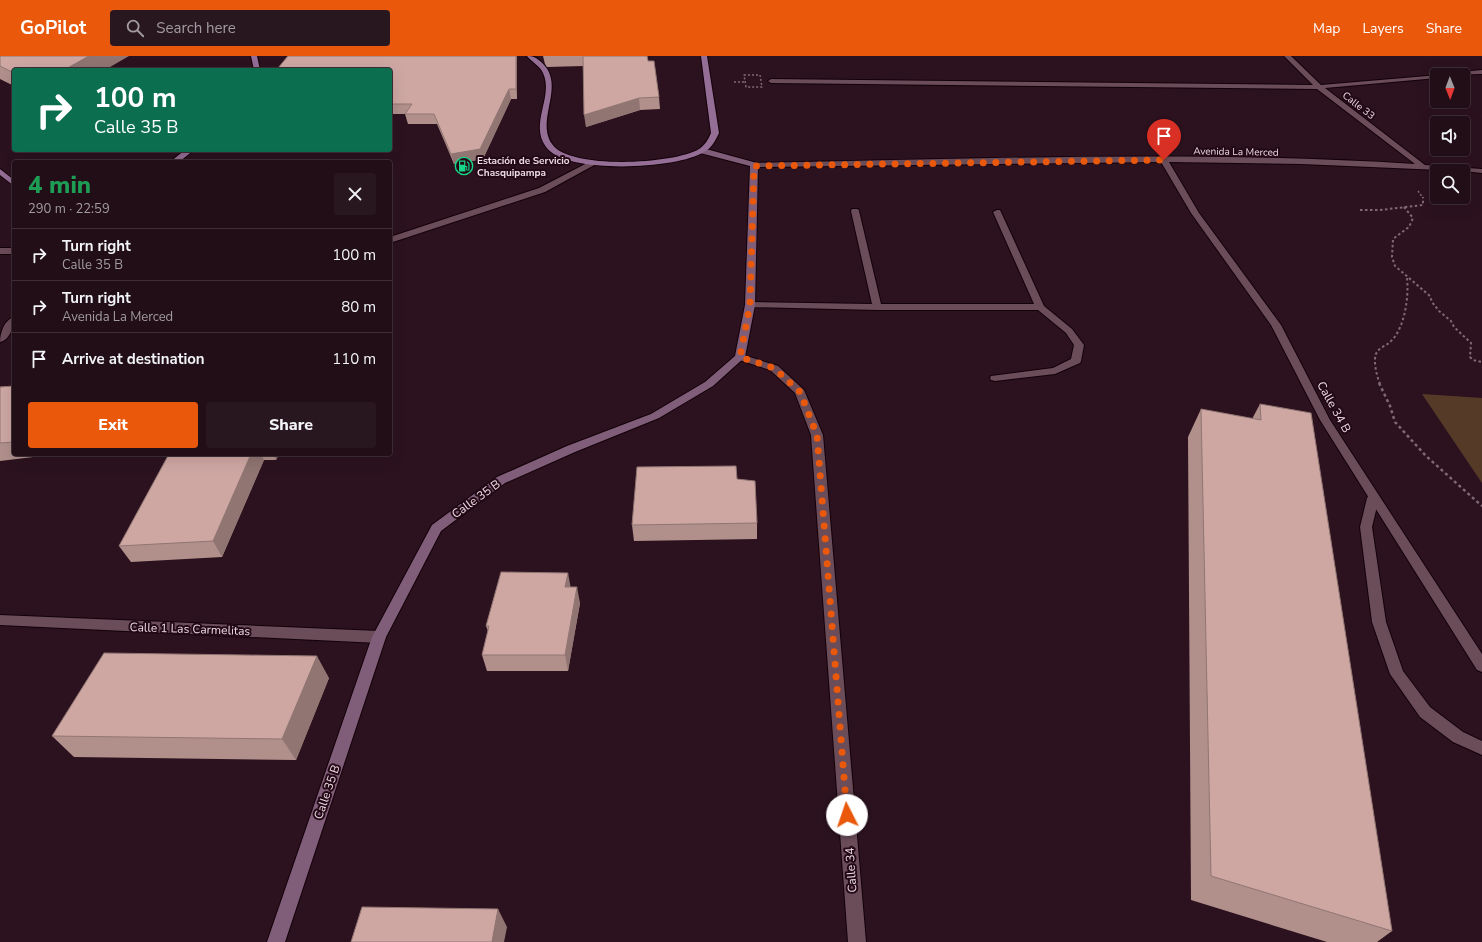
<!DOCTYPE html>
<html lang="en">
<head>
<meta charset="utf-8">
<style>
  body { margin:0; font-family:"Nunito Sans",sans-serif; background:#291720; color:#f1f3f6; height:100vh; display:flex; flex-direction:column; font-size:15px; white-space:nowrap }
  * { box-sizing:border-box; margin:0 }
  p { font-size:13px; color:#a29ca1 }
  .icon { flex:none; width:22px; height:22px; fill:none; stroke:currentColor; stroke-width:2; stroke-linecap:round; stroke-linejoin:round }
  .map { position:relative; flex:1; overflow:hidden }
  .side { position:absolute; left:12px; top:104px; width:380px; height:296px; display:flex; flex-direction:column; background:#210e17; border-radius:4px; box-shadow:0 4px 16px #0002,0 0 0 1px #3e2e36 }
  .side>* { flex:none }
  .guide { position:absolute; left:12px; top:12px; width:380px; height:84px; border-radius:4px; box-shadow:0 4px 16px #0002,0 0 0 1px #3e2e36; background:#0b6e4f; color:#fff; overflow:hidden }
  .needle { width:26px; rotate:179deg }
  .fabs { position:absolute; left:1430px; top:12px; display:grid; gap:8px }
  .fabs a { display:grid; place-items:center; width:40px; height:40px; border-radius:4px; background:#210e17; box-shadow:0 4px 16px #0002,0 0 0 1px #3e2e36; font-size:20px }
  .pin { position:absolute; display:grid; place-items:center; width:34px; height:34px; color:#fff; margin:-41px -17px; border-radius:50% 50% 50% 0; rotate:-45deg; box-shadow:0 0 4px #0007 }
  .pin .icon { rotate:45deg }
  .me { position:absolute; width:44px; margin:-22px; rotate:356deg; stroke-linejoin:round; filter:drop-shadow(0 0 3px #0008) }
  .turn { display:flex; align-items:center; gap:14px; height:84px; padding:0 16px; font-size:18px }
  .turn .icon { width:52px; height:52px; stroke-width:2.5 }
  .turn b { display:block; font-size:28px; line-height:34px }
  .round { display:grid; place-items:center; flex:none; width:42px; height:42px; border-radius:4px; background:#291720 }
  .overview { display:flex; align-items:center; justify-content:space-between; height:68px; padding:0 16px }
  h1 { font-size:24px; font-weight:800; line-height:30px; color:#1e9e55 }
  .button { display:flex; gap:8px; margin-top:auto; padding:8px 16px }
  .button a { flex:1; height:46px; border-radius:4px; background:#ea580c; color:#fff; font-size:16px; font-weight:800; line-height:46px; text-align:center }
  .button a+a { background:#291720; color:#f1f3f6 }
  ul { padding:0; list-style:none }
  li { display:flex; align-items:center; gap:12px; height:52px; padding:0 16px; border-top:1px solid #3e2e36 }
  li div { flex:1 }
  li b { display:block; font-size:15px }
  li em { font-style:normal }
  header { display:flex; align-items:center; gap:24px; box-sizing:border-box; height:56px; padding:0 20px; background:#ea580c; color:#fff }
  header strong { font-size:19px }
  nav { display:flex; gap:22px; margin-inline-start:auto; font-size:14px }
  .search { width:280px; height:36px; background:#291720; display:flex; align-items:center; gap:10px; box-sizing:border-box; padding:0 14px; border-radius:4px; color:#a29ca1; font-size:15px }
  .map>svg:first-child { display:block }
  .green { fill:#553b27 }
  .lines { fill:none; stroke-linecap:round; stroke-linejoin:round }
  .lane-casing { stroke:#130109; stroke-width:2 }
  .street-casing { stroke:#130109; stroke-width:2 }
  .secondary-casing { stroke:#130109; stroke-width:2 }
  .primary-casing { stroke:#130109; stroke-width:2 }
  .path-far2 { stroke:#806973; stroke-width:1.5; stroke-dasharray:2 2; stroke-linecap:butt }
  .path-far1 { stroke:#806973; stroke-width:2; stroke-dasharray:2.5 2.5; stroke-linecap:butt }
  .path { stroke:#806973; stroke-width:2.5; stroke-dasharray:3 3; stroke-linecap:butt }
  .lane { fill:#6b4c59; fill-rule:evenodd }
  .street { fill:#6b4c59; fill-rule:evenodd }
  .secondary { fill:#805d78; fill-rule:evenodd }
  .primary { fill:#956e96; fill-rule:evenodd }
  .wall { fill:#b1908c }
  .shaded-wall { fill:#907572 }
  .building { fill:#cea7a3; stroke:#907572 }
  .route { stroke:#ea580c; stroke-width:7; stroke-dasharray:0 12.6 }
  .labels { text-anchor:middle; stroke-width:4; stroke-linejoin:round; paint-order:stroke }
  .far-street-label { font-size:10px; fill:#eddae2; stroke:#220915 }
  .far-poi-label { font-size:10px; font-weight:bold; fill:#eddae2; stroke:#220915; text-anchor:start }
  .street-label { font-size:12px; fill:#eddae2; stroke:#220915 }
</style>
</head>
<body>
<header>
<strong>GoPilot</strong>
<div class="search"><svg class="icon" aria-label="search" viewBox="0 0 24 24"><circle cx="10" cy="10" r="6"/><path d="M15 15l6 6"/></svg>Search here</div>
<nav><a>Map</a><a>Layers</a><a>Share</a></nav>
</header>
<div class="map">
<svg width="1482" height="886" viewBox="0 0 1482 886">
  <rect width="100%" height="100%" fill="#2c121f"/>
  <path class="green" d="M1422 338 1482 342V427Z"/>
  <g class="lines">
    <defs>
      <path id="lane" d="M1373 438 1377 439 1379 442 1372 471 1386 566 1403 615 1430 651 1463 676 1482 685V699L1453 686 1420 661 1390 618 1372 566 1360 471 1367 442 1369 439Z"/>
      <g id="street">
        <path d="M1284 0H1291L1321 29 1439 19H1437V22L1325 32 1425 109 1482 113V117L1463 115 1301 108 1169 106 1199 157 1281 269 1330 364 1482 598V616L1477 614 1320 364 1271 269 1191 157 1161 106 754 111 750 109 754 107C974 103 1195 94 1415 108L1317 33 771 27 768 25 771 23 1313 29Z"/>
        <path d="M1482 14V18L1447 19 1450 17Z"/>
        <path d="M591 105H594L598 107 545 136 390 187V181L539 132Z"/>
        <path d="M852 153H858L859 155 881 248H1034L993 156 997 154H1000L1044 250 1072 273 1084 289 1081 305 1080 307 1055 318 995 325 991 324 990 322 991 320 1053 312 1071 303 1074 289 1066 277 1038 254H877L747 251 745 249 750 246 872 248 851 155Z"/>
        <rect x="0" y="192" width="14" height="6"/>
        <path d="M14 261C14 270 10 284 0 286 0 277 4 264 14 261Z"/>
        <path d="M740 298 778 310 804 334 823 379 866 886H848L811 379 795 337 770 314 736 303 735 301Z"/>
        <path d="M0 559 379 575 384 577 386 581 384 585 379 587 0 569Z"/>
      </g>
      <path id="secondary" d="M700 93H706L757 107 758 109 755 249 745 301 713 330 659 362 575 396 505 427 441 475 386 581 285 886H267L372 581 432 469 497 421 567 390 651 358 705 326 735 300 745 249 750 110 700 97Z"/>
      <g id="primary">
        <path d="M251 0H257L260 14H254Z"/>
        <path d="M527 0C533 0 535 1 540 5 568 28 535 62 552 88 569 114 675 108 699 93 705 89 708 84 711 77L701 0H707L719 77C715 85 712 92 704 96 678 113 566 119 546 91 529 67 554 41 543 17 540 10 532 6 527 0Z"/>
        <path d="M185 94H194L179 106H170Z"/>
        <path d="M0 113 14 124V130L0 119Z"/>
      </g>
    </defs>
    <use href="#lane" class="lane-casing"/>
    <use href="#street" class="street-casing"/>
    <use href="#secondary" class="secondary-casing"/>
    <use href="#primary" class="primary-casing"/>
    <g class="path-far2">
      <path d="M744 19H760L762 31H746Z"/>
      <path d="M734 26H745"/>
      <path d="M1418 135 1423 142"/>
    </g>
    <g class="path-far1">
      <path d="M1404 151 1413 162 1409 171 1393 183 1392 201 1395 210 1430 240 1432 246 1439 255 1451 265 1454 271 1471 287 1470 301 1473 304 1482 306"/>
      <path d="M1360 154H1380L1423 149V141"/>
      <path d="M1380 328C1377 321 1373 305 1376 298 1378 292 1386 290 1390 286 1405 273 1409 240 1407 222"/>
    </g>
    <path class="path" d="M1379 327 1390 350 1395 366 1426 400 1482 450"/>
    <use href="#lane" class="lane"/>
    <use href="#street" class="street"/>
    <use href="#secondary" class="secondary"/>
    <use href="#primary" class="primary"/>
  </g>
  <g class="wall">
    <path d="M0 0 14 14V30L0 23Z"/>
    <path d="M517 0V43H511L483 103 454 108 437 68H408L405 58H390V14H278V12Z"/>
    <path d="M543 0H647L648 5 659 41 660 53 640 54 586 71 583 10 547 11 545 8Z"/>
    <path d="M14 330V398H51L50 399 0 405V331Z"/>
    <path d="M1260 348 1392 875 1377 886H1327L1191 844 1188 381 1201 353 1252 363Z"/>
    <path d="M169 398H279L276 404H264L222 501 131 506 119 490Z"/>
    <path d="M737 423 757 467V483L634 485 632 469Z"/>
    <path d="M571 531 580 547 568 615H487L482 599 488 575 486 570Z"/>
    <path d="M329 622 296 704 74 701 52 680Z"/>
  </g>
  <g class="shaded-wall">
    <path d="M89 0H129L105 14H64Z"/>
    <path d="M516 0H517V43L516 33Z"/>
    <path d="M509 33 511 43 483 103 454 108 451 98Z"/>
    <path d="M639 42 640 54 586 71 584 59Z"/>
    <path d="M251 398H261L264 404 222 501 213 485Z"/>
    <path d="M273 398H279L276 404Z"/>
    <path d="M568 517 571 533 565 531Z"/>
    <path d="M577 531 580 547 568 615 565 599Z"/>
    <path d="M317 600 329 622 296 704 282 683Z"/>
    <path d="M498 853 507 871 504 886H492Z"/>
  </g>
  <g class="building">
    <path d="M0 0H89L64 14H14V17L0 10Z"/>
    <path d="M288 0H516V33H509L480 93 451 98 434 58H405L412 48H390V14H353L354 13 321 14H293L294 12H278Z"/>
    <path d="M583 0H647L648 5H654L659 41 639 42 584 59Z"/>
    <path d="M14 330V386L0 387V331Z"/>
    <path d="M1260 348 1311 357 1392 875 1211 820 1201 353 1261 364Z"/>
    <path d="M169 398H251L213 485 119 490Z"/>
    <path d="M736 410 737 423 755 425 757 467 632 469 637 411Z"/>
    <path d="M501 516 568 517 565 531H577L565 599H482L489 570H486Z"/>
    <path d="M104 597 317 600 282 683 52 680Z"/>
    <path d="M362 851 498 853 492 886H351Z"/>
  </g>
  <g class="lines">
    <path class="route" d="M847 759 817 379 800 336 774 312 740 301 750 249 754 110 1164 104"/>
  </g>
  <defs>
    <symbol id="fuel-ring" viewBox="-11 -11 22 22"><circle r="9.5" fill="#220915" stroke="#15d989" stroke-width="1.5"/><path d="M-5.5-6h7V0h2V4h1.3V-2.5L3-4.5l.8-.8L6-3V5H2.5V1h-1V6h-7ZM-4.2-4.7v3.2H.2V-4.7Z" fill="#15d989"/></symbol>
  </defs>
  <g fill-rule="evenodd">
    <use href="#fuel-ring" x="454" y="100" width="20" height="20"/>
  </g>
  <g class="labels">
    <g class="far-street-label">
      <text transform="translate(1359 49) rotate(38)" y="4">Calle 33</text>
      <text transform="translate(1236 95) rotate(1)" y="4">Avenida La Merced</text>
    </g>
    <g class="far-poi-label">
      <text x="477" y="108">Estación de Servicio<tspan x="477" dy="12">Chasquipampa</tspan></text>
    </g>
    <g class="street-label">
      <text transform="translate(1334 351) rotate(61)" y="4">Calle 34 B</text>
      <text transform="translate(476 443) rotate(-36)" y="4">Calle 35 B</text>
      <text transform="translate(190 573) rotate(2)" y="4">Calle 1 Las Carmelitas</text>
      <text transform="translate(327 736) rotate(-71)" y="4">Calle 35 B</text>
      <text transform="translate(851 814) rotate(-94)" y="4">Calle 34</text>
    </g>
  </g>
</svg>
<div class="fabs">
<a><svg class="needle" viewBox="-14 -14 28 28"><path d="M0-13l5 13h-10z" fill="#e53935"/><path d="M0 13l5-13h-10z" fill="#a29ca1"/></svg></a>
<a><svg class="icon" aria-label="sound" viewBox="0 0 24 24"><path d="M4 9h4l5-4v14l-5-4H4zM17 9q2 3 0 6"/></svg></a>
<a><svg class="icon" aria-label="search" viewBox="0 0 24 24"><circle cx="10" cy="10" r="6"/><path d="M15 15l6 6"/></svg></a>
</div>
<div class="pin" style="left:1164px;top:104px;background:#d93025"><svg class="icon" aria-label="arrive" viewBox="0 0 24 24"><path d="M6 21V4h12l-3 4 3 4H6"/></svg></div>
<svg class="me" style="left:847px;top:759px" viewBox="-20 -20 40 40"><circle r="19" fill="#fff"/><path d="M0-13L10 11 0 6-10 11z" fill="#ea580c"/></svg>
<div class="guide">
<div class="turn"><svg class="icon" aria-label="right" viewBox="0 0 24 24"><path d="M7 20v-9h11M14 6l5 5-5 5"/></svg><div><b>100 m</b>Calle 35 B</div></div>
</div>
<section class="side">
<div class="overview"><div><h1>4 min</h1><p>290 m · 22:59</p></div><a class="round"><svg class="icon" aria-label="close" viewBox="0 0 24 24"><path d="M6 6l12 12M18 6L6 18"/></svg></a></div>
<ul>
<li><svg class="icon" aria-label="right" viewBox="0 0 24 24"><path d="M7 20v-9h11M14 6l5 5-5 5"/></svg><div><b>Turn right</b><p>Calle 35 B</p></div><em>100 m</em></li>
<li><svg class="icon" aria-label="right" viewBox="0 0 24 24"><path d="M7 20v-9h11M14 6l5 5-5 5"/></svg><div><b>Turn right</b><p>Avenida La Merced</p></div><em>80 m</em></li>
<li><svg class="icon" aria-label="arrive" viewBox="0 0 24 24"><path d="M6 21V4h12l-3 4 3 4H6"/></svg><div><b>Arrive at destination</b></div><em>110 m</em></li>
</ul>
<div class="button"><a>Exit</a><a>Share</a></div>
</section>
</div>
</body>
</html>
